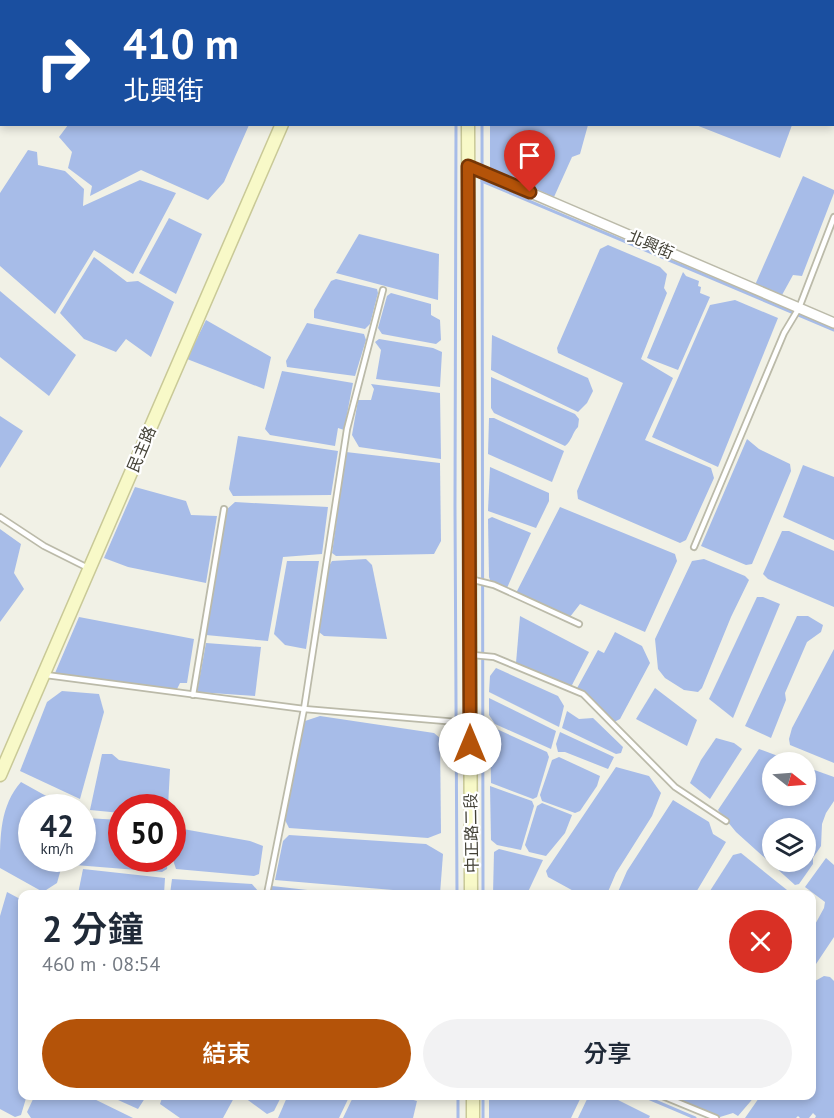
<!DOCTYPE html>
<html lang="zh-TW">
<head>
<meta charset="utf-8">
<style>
  body { margin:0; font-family:"PT Sans","Noto Sans TC",sans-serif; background:#f2f2f3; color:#1f2937; height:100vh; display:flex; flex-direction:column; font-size:22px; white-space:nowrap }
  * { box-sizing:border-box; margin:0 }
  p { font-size:20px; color:#747a83 }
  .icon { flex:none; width:33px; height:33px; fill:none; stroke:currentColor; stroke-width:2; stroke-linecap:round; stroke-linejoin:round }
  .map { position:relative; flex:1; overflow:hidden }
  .details { position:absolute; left:18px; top:890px; width:798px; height:210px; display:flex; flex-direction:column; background:#fff; border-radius:12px; box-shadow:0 3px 9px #0003 }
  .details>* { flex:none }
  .banner { position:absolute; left:0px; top:0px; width:834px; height:126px; box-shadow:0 3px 9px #0003; background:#1a4fa0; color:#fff; overflow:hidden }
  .needle { width:39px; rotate:107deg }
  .controls { position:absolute; left:762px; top:752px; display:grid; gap:12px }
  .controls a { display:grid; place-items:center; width:54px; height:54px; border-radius:50%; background:#fff; box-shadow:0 3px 9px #0003; font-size:30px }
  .speed { position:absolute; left:18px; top:794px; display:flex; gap:12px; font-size:30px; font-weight:700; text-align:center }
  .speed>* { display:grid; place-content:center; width:78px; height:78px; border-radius:50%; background:#fff; box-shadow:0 3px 9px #0003; line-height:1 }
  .speed small { font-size:15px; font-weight:400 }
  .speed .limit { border:9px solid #d22; background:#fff; color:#111 }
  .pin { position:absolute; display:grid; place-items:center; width:51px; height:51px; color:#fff; margin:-62px -26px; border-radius:50% 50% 50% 0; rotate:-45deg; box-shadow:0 0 6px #0007 }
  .pin .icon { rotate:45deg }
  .me { position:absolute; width:66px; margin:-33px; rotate:0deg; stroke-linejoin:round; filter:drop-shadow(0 0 4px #0008) }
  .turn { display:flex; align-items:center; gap:21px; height:126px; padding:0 24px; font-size:27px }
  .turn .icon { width:78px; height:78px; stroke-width:2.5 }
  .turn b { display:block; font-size:42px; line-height:51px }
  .round { display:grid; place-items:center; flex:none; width:63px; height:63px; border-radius:32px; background:#f2f2f3 }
  .head { display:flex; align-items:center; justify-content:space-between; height:102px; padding:0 24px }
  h1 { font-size:36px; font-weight:600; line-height:45px }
  .cta { display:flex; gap:12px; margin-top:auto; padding:12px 24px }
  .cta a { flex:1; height:69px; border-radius:36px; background:#b45309; color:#fff; font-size:24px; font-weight:600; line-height:69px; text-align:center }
  .cta a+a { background:#f2f2f3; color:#1f2937 }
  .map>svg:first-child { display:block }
  .education { fill:#e9e8d1 }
  .water { fill:#a7bce8; fill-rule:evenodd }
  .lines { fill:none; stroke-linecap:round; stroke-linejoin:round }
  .stream { stroke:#a7bce8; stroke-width:3 }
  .lane-casing { stroke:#bbbaa9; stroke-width:8 }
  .street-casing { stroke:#bbbaa9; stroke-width:12 }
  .secondary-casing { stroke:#c9c997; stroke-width:15 }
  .lane { stroke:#fff; stroke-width:4.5 }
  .street { stroke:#fff; stroke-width:9 }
  .secondary { stroke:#f8f9c8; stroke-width:12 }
  .route-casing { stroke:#753606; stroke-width:15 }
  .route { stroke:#b45309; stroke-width:10 }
  .labels { text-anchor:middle; stroke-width:4.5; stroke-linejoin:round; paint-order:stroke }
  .street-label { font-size:16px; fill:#434136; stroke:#fff }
</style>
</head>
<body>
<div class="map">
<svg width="834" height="1118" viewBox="0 0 834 1118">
  <rect width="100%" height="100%" fill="#f1f1e6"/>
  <path class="education" d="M47 0H256L49 2Z"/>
  <g class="water">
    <path d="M491 0H616L491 2Z"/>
    <path d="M621 0H710L713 1H620Z"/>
    <path d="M741 0H834V14H833L832 2Z"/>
    <path d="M68 125V124L249 125 224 182 208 200 141 170 90 196 92 186 68 168 72 152 59 137Z"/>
    <path d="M490 125V124L588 125 580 154 572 157 554 197 490 168Z"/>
    <path d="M696 125 792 124V125L780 158Z"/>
    <path d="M28 150 37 152 38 165 65 171 84 189 83 206 140 180 176 193 133 274 94 250 55 314 0 266V193Z"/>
    <path d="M803 176 834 190V193L802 276 793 275 782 295 755 285Z"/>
    <path d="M169 218 202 234 176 294 139 273Z"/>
    <path d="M359 234 439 254 438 300 336 273Z"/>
    <path d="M608 245 660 267 667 274 664 288 667 293 641 359 673 378 645 440 711 468 714 478 686 540 680 543 578 499 577 491 623 383 558 353 557 348 600 249Z"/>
    <path d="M94 257 127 282 138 281 174 302 151 357 126 339 116 352 84 339 60 313Z"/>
    <path d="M683 272 686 276 699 281 698 286 701 287 700 293 710 297 678 370 647 358Z"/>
    <path d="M336 279 377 289 378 293 370 324 365 329 314 318V310L331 281Z"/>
    <path d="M0 291 76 355 49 396 0 357Z"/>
    <path d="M391 293 431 304V315L440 320 441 340 436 344 382 334 378 328 387 296Z"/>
    <path d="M735 300 778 318 718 467 652 437 710 305Z"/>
    <path d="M206 320 271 357 264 389 187 359Z"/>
    <path d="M307 323 364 334 366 340 355 376 287 367 286 361Z"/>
    <path d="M492 335 588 378 593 391 587 403 578 412 491 370Z"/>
    <path d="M379 339 433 348 442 352 440 387 376 379 381 350 375 342Z"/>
    <path d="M282 371 353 383 344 430 338 428 335 446 270 435 265 429Z"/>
    <path d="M491 377 575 414 579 419 578 427C572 433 572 441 565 446L494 413 491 408Z"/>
    <path d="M371 384 440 393 441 459 359 447 352 435 358 400H371L374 389Z"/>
    <path d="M0 416 23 431 0 468Z"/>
    <path d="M489 418H494L564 451 552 482 488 454Z"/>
    <path d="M238 436 338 451 331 495 233 496 229 489Z"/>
    <path d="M747 439 759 449 790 464 791 471 752 564 746 565 701 546Z"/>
    <path d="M346 452 440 463 441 541 434 554 336 556 332 553Z"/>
    <path d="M803 465 834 477V540L783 517Z"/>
    <path d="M490 467 549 493V501L536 528 488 511Z"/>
    <path d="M135 487 186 501 191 515 217 516 206 583 128 567 104 558Z"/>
    <path d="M235 502 328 507 322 554 283 557 268 641 206 635 225 511Z"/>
    <path d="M560 507 675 554 677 561 645 632 580 604 566 622 515 595Z"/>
    <path d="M492 517 531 533 507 588 490 580 489 577 488 519Z"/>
    <path d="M0 529 21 544 14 573 24 589 0 622Z"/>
    <path d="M782 531H789L834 551V607L768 579 763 574Z"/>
    <path d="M366 559 372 565 387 639 324 636 319 632 329 566 332 561Z"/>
    <path d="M704 559 745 576 749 580 731 617 702 688 698 692 684 690 665 678 658 669 655 639 692 561Z"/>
    <path d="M287 561H319L306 649 285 645 274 634Z"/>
    <path d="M757 597H763L780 604 733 718 709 699Z"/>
    <path d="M520 616 589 652 571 687 516 663Z"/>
    <path d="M797 616H808L823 625 821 632 807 642 785 693 786 700 771 738 745 726Z"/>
    <path d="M79 617 194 639 187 683H180L177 689 55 673Z"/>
    <path d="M615 632 642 646 650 663 620 719 614 722 608 720 576 690 598 650 604 653Z"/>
    <path d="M206 643 261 647 255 696 197 692Z"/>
    <path d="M834 649V763L790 745 789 739 792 728Z"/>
    <path d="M496 668 558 696 564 706 559 727 489 692 490 676Z"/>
    <path d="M655 688 697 720 687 746 636 719Z"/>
    <path d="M62 691 99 694 104 712 80 799 20 771 47 702Z"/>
    <path d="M489 698 556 731 551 749 495 724 489 715Z"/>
    <path d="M567 711 579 719 593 718 623 747 621 753 616 754 562 728Z"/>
    <path d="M320 716 434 733 440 738 441 833 428 838 289 828 285 820 305 721Z"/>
    <path d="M490 726 547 752 549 757 537 797 533 799 491 783Z"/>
    <path d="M560 732 614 757 608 769 565 752H558L556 744Z"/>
    <path d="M716 738 734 743 742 749 710 799 690 783 701 760Z"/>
    <path d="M759 749 794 762H772V795H806V767L834 777V801L826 813 822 824 821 846 813 858V864L799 884 795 885 736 832 718 810ZM772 828H806V861H772Z"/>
    <path d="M102 754H112L119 760 170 769 168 807H122L121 813 90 810Z"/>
    <path d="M559 757 600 776 597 786 580 811 575 813 542 801 540 795 552 760Z"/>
    <path d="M616 767 649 776 661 793 652 816 616 873 607 894H579L548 877 546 871Z"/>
    <path d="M21 782 66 807H32V858H64L57 883 43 892 0 868C0 836 0 806 21 782Z"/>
    <path d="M490 786 532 801 534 806 521 850 497 845 491 840Z"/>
    <path d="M673 800 709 822 713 834 726 842 695 894H617L627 871Z"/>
    <path d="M542 803 572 815 565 833 546 856 529 852 525 845 537 806Z"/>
    <path d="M85 818 121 820 122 858H168L167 869 162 872 75 865 76 858H82L83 829Z"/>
    <path d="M183 829 250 841 263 846 259 874 254 876 176 869 173 860 177 831Z"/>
    <path d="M289 835 426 844 443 854 440 894 275 880 283 841Z"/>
    <path d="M499 849 543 860 527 894H493L494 852Z"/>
    <path d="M741 853 792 894H708L733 855Z"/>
    <path d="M826 858 834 865V937L812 970V930L824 908 825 902 805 887Z"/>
    <path d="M83 869 165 878 164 894H78Z"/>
    <path d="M172 879 252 884 258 891V894H170Z"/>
    <path d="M272 886 343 894H271Z"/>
    <path d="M7 892 22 900V1095H27L21 1115 15 1117 0 1109V916Z"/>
    <path d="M824 976 830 977 834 981V1118H815L816 1116 813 1113 809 1118H800L798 1116 796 1118H745L761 1095H812V987L815 981Z"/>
    <path d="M35 1095H86L133 1118H31L27 1112Z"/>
    <path d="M107 1095H147L138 1109Z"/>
    <path d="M163 1095H234L235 1096 223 1118H180L160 1104Z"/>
    <path d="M241 1095H282L274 1111 267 1114Z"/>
    <path d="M288 1095H350L339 1118H278Z"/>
    <path d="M354 1095H396L417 1101 413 1118H343Z"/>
    <path d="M489 1095H582L571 1118H489Z"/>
    <path d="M589 1095H608L650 1116 649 1118H578Z"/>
    <path d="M661 1095H756L738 1116 733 1113 720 1117Z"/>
  </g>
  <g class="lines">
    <g class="stream">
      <path d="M482 0V2"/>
      <path d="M456 2V0"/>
      <path d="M456 124 455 507 457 894"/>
      <path d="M482 124 483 894"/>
      <path d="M482 181 834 330"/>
      <path d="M458 1095V1118"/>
      <path d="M483 1095V1118"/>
      <path d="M641 1095 695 1118"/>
    </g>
    <defs>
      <g id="lane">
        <path d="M737 0 741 2"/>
        <path d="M832 15H834"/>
        <path d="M0 517 44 546 88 568"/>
        <path d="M694 547 784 333 799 308 834 217"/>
        <path d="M470 579 494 585 579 624"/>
        <path d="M473 655 494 657 583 694 675 787 726 821"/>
        <path d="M46 675 304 709 469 723"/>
        <path d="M193 695 224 509"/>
        <path d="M267 894 304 709 347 429 383 290"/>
        <path d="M660 1095 716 1118"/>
      </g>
      <path id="street" d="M468 166 834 323"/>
      <g id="secondary">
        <path d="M335 2 336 0"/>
        <path d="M468 2V0"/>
        <path d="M468 124 471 894"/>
        <path d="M0 775 282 124"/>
        <path d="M473 1118V1095"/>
      </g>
    </defs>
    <use href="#lane" class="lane-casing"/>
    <use href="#street" class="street-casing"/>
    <use href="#secondary" class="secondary-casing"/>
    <use href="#lane" class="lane"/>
    <use href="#street" class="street"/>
    <use href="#secondary" class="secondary"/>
  </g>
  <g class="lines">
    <defs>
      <path id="route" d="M470 744 468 166 530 192"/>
    </defs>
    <use href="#route" class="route-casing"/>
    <use href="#route" class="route"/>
  </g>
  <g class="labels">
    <g class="street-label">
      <text transform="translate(651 244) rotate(23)" y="6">北興街</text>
      <text transform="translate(141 449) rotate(-67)" y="6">民主路</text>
      <text transform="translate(471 833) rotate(-91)" y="6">中正路二段</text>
    </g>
  </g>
</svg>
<div class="controls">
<a><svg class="needle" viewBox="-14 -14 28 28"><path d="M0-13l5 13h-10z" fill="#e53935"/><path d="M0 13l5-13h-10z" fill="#747a83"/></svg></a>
<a><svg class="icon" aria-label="layers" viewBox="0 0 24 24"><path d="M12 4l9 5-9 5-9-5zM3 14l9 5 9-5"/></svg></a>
</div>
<div class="speed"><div>42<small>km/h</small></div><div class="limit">50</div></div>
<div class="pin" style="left:530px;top:192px;background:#d93025"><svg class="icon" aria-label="arrive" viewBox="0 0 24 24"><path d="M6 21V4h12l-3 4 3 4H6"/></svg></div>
<svg class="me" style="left:470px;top:744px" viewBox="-20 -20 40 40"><circle r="19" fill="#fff"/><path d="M0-13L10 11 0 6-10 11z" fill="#b45309"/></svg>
<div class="banner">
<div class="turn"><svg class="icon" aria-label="right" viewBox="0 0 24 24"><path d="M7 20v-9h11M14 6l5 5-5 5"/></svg><div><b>410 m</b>北興街</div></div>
</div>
<section class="details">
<div class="head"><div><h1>2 分鐘</h1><p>460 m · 08:54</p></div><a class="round" style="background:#d93025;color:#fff"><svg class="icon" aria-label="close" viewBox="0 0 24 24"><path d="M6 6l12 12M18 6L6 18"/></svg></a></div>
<div class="cta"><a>結束</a><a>分享</a></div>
</section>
</div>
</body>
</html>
